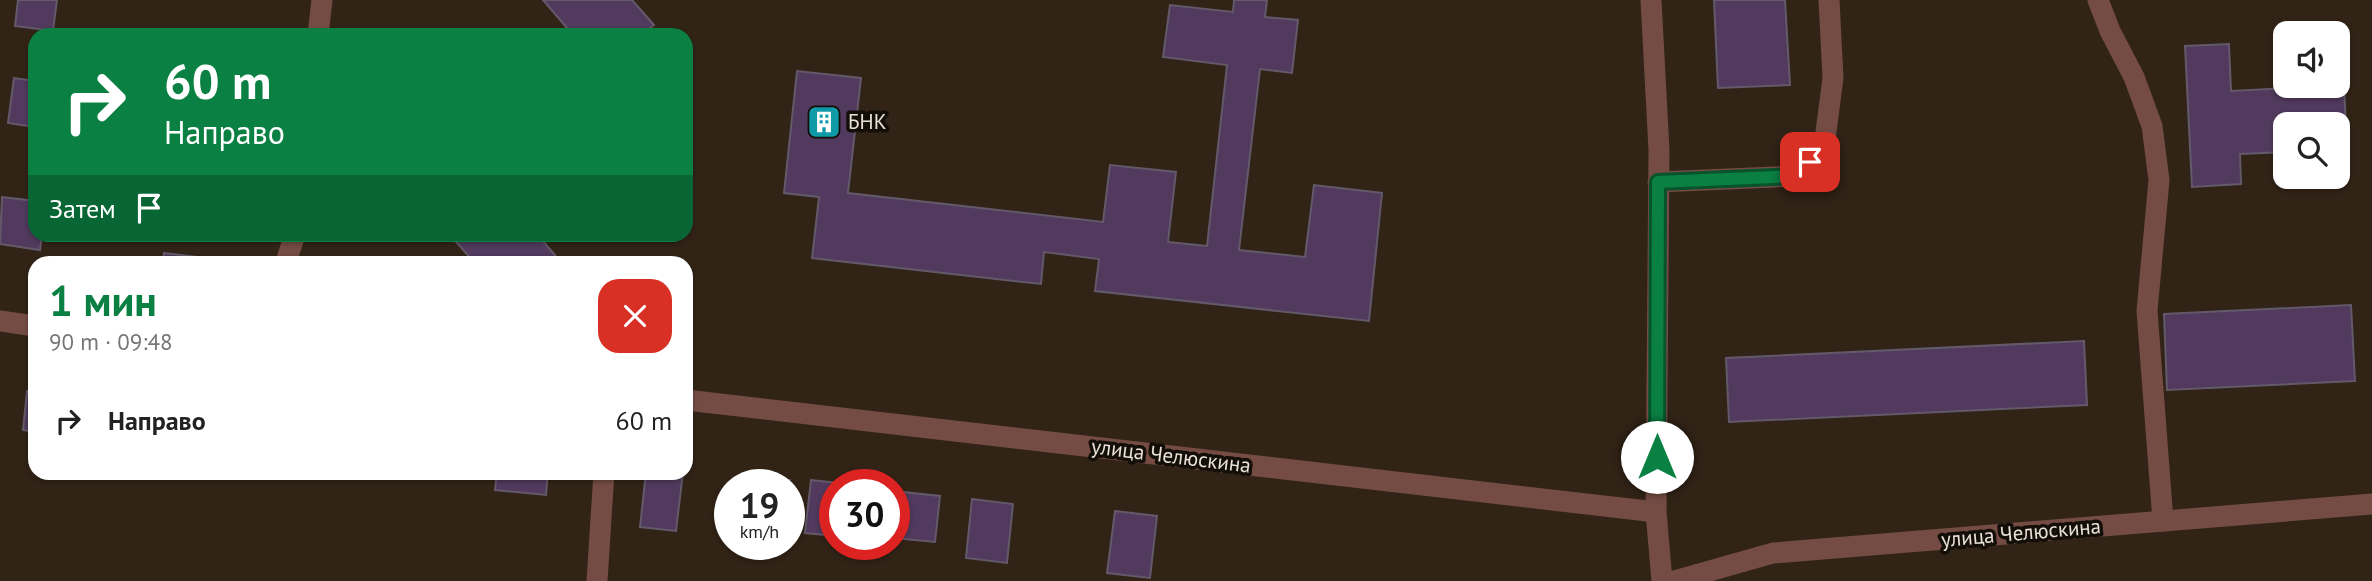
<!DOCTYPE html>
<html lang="ru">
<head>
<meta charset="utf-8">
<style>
  body { margin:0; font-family:"PT Sans",sans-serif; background:#f6f6f6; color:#222; height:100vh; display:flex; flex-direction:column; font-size:26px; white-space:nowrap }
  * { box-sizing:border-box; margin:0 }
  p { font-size:23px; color:#767676 }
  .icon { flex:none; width:38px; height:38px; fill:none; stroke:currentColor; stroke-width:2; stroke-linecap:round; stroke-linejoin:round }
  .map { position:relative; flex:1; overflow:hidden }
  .side { position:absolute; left:28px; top:256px; width:665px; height:224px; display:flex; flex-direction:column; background:#fff; border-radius:21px; box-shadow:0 2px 5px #0004 }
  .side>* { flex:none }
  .top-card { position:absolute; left:28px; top:28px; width:665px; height:214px; border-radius:21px; box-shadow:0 2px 5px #0004; background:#0b8043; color:#fff; overflow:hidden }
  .buttons { position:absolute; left:2273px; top:21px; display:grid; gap:14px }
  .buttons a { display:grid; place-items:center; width:77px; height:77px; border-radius:14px; background:#fff; box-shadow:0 2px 5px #0004; font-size:35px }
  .speed { position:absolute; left:714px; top:469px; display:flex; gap:14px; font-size:35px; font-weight:700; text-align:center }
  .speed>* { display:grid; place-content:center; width:91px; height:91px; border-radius:50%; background:#fff; box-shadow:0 2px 5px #0004; line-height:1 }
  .speed small { font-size:18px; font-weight:400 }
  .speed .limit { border:10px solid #d22; background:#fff; color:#111 }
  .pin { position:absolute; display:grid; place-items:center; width:60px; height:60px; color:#fff; margin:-30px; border-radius:14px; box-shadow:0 4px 10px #0006 }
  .me { position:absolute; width:77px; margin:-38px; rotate:0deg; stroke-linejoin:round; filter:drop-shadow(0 0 5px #0008) }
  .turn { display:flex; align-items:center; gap:24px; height:147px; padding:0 21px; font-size:32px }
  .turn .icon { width:91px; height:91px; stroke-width:2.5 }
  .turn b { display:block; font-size:49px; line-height:60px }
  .then { display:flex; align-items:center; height:66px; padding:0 21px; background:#0003; gap:14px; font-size:26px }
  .round { display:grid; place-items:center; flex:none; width:74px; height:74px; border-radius:21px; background:#f6f6f6 }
  .overview { display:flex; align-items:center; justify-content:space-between; height:119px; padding:0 21px }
  h1 { font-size:42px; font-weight:800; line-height:52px; color:#0b8043 }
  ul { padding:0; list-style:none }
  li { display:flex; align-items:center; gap:21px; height:91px; padding:0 21px }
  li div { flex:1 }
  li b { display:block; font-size:26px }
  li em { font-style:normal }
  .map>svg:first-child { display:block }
  .building { fill:#513a5d; stroke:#63596a; stroke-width:2 }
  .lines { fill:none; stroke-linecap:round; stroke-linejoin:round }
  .minor { stroke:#744c44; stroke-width:21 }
  .route-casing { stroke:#07532c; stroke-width:18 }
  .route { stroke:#0b8043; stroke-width:12 }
  .labels { text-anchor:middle; stroke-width:7; stroke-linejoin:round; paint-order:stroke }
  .poi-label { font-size:21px; fill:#e9e0d7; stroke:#140e08; text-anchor:start }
  .street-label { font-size:21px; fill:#e9e0d7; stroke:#140e08 }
</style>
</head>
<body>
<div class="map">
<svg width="2372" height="581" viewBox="0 0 2372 581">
  <rect width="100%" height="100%" fill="#312316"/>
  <g class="building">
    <path d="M18 0H57L53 31 15 26Z"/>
    <path d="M543 0H632L654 25 642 35H573Z"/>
    <path d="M1234 0H1267L1265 17 1298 20 1292 73 1260 69 1239 250 1305 257 1314 185 1382 193 1369 321 1095 291 1099 259 1044 252 1041 284 812 258 819 197 784 193 797 71 861 78 848 193 1103 222 1110 165 1176 172 1168 242 1207 246 1227 65 1163 57 1170 5 1233 12Z"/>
    <path d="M1714 0H1785L1790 85 1718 88Z"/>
    <path d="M2229 44 2231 91 2344 85 2347 149H2338V124H2286V152L2240 154 2241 184 2192 187 2185 46Z"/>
    <path d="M14 78 35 81V127L8 123Z"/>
    <path d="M2 197 35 201V234H42L40 250 0 244Z"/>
    <path d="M449 234H537L559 260 556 262H474Z"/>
    <path d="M164 253 215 259 214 262H163Z"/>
    <path d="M2351 305 2355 381 2167 390 2164 314Z"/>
    <path d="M2084 341 2087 405 1729 422 1726 358Z"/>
    <path d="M27 391 35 392V432L23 430Z"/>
    <path d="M497 472H548L546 495 495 490Z"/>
    <path d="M646 472H683L676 531 640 527Z"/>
    <path d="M748 475 790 480 789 488V485H747Z"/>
    <path d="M811 480 857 485H835V536L805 533Z"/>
    <path d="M894 491 940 496 935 542 894 538Z"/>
    <path d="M972 499 1013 504 1007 563 966 558Z"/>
    <path d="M1115 511 1157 516 1150 578 1107 573Z"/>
  </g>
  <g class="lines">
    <g class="minor">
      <path d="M1651 0 1659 150 1656 512 1662 581"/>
      <path d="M2098 0 2110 31 2134 77 2152 126 2159 180 2147 311 2163 521"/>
      <path d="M318 35 322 0"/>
      <path d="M1658 182 1796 176 1824 147 1833 78 1829 0"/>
      <path d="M286 262 295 234"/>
      <path d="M0 321 35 326"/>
      <path d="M686 400 1656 512"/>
      <path d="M597 581 604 472"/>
      <path d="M1674 581 1773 553 2372 504"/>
    </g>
  </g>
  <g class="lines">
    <defs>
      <path id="route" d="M1657 457 1658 182 1796 176 1810 162"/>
    </defs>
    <use href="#route" class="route-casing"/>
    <use href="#route" class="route"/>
  </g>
  <defs>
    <symbol id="building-square" viewBox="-11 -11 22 22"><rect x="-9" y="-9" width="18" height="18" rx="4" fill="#0f9aa8" stroke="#140e08"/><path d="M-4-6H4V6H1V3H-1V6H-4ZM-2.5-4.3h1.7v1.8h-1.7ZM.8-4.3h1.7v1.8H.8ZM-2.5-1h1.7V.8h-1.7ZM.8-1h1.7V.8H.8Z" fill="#fff"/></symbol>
  </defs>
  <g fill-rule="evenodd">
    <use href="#building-square" x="805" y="103" width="38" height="38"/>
  </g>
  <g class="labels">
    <g class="poi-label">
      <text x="848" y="129">БНК</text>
    </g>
    <g class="street-label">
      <text transform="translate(1171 456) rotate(7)" y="7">улица Челюскина</text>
      <text transform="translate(2021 533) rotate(-5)" y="7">улица Челюскина</text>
    </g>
  </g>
</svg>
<div class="buttons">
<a><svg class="icon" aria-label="sound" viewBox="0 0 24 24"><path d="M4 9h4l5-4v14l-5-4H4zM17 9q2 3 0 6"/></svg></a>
<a><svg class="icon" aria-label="search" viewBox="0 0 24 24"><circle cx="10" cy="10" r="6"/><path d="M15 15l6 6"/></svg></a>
</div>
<div class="speed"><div>19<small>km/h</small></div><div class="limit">30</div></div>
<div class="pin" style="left:1810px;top:162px;background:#d93025"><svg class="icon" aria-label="arrive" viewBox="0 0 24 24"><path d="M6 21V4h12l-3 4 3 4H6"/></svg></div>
<svg class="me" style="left:1657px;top:457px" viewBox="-20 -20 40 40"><circle r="19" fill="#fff"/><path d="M0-13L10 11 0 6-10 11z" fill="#0b8043"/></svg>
<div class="top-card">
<div class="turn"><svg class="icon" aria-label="right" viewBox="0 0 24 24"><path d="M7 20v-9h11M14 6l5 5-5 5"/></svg><div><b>60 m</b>Направо</div></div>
<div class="then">Затем<svg class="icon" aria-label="arrive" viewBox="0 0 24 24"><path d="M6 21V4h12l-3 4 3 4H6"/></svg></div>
</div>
<section class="side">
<div class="overview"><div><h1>1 мин</h1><p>90 m · 09:48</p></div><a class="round" style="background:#d93025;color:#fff"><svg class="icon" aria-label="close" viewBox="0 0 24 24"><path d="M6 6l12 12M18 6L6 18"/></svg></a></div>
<ul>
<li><svg class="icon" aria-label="right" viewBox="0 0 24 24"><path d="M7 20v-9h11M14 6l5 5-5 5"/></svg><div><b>Направо</b></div><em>60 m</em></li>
</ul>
</section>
</div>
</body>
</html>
